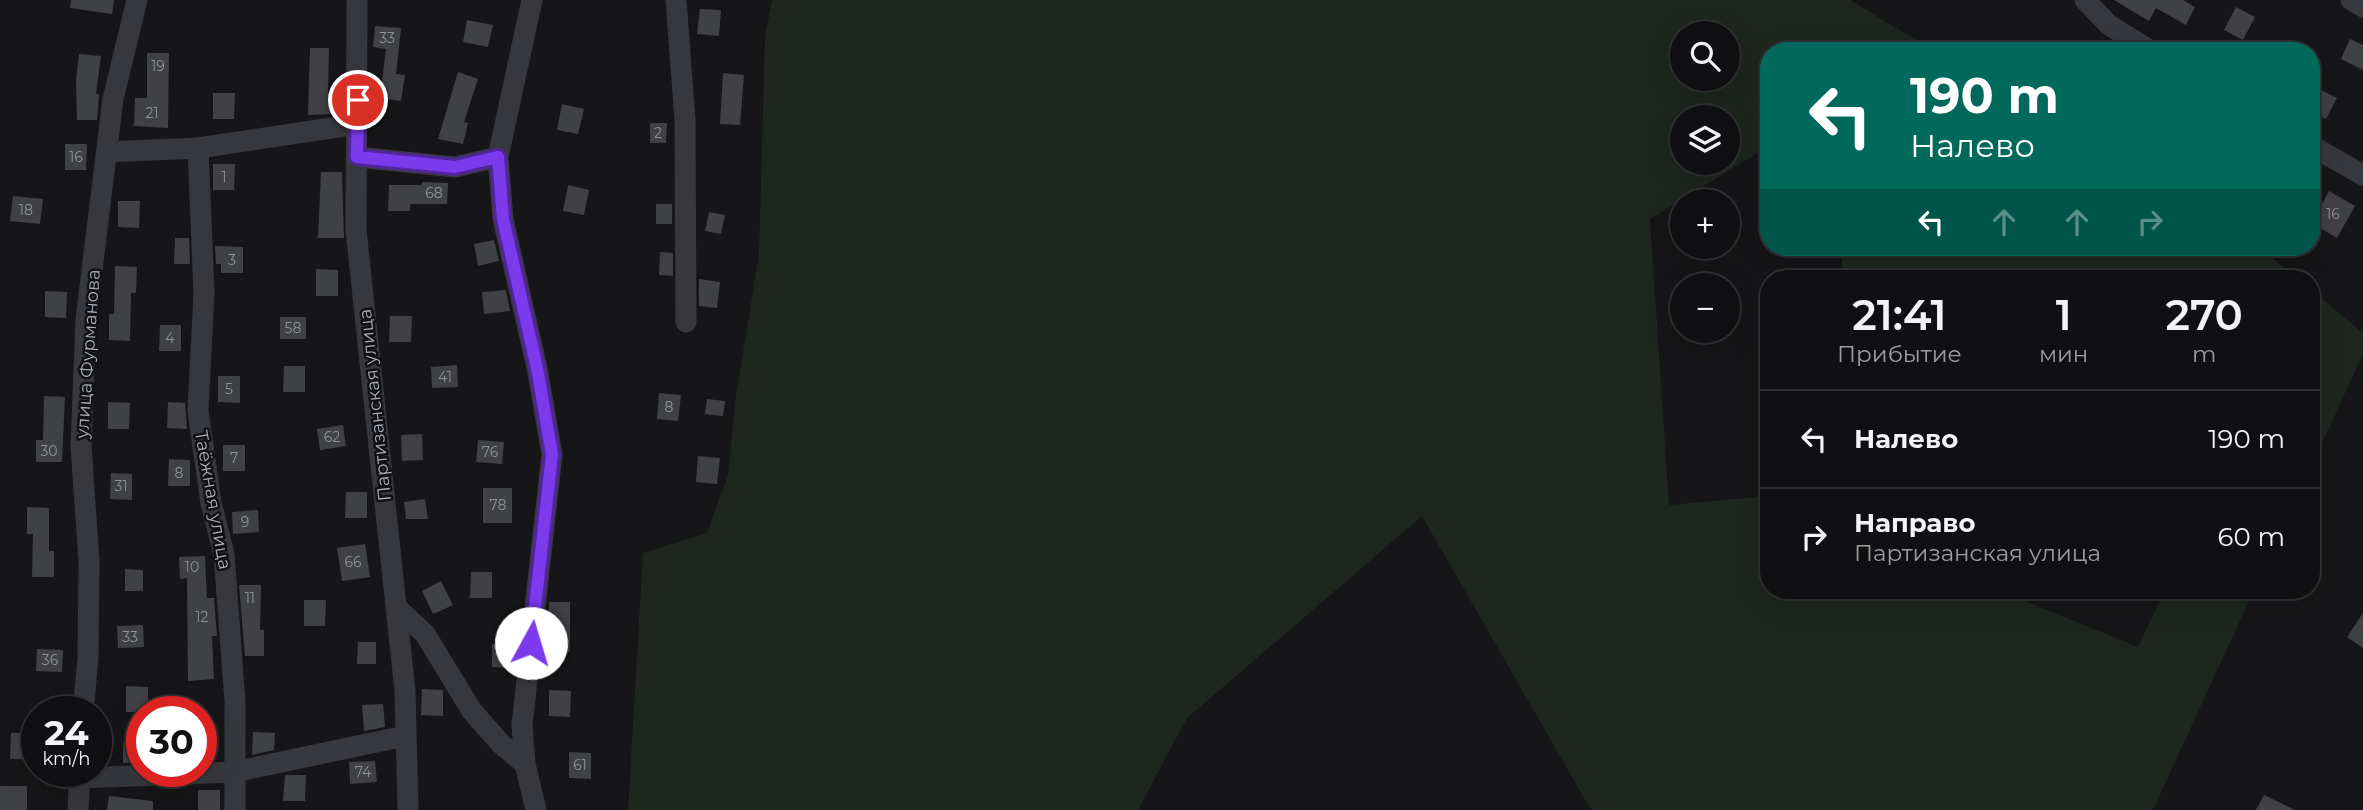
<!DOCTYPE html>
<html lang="ru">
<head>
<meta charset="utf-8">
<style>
  body { margin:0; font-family:Montserrat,sans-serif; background:#1e1e20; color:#f1f3f6; height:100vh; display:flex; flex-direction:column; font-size:26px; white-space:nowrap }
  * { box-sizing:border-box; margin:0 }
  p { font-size:23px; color:#9c9d9f }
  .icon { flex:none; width:38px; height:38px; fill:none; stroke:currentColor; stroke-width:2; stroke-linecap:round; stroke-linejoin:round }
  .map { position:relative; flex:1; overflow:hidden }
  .sheet { position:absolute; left:1760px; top:270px; width:560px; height:329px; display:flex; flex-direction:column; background:#101012; border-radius:28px; box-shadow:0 7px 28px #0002,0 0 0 2px #303032 }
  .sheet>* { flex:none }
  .top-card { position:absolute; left:1760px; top:42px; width:560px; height:214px; border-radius:28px; box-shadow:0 7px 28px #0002,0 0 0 2px #303032; background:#00695c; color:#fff; overflow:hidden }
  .buttons { position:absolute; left:1670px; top:21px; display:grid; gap:14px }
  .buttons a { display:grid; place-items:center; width:70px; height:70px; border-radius:50%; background:#101012; box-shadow:0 7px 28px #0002,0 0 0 2px #303032; font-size:35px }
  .speed { position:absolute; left:21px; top:696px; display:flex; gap:14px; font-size:35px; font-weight:700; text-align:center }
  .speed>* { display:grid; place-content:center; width:91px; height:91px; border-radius:50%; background:#101012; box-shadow:0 7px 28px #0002,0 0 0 2px #303032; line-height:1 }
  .speed small { font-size:18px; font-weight:400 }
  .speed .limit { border:10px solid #d22; background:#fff; color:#111 }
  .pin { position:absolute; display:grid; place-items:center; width:60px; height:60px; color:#fff; margin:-30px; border:4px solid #fff; border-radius:50%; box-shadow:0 2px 7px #0007 }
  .me { position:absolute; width:77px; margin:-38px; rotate:6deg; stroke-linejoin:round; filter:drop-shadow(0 0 5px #0008) }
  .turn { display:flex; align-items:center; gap:24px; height:147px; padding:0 35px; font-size:32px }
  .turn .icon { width:91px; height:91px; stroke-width:2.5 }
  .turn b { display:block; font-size:49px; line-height:60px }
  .lanes { display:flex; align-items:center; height:66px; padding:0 35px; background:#0003; justify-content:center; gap:35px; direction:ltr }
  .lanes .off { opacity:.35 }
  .eta { display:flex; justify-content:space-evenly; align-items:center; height:119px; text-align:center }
  .eta b { font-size:42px; font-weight:600; line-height:49px }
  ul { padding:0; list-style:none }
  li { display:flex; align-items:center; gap:21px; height:98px; padding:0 35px; border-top:2px solid #303032 }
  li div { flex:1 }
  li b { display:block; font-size:26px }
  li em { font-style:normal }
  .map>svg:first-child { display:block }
  .green { fill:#1e261f; fill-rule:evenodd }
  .building { fill:#404145 }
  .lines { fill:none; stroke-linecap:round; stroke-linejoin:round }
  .minor { stroke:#37383d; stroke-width:21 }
  .route-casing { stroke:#51269a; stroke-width:18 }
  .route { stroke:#7c3aed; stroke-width:12 }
  .labels { text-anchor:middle; stroke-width:5; stroke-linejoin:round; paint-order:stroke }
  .number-label { font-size:14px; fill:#8e929b }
  .street-label { font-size:18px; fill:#a8adb8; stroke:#111113 }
</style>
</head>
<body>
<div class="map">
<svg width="2363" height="810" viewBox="0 0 2363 810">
  <rect width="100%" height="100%" fill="#161618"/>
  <g class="green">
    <path d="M772 0H1850L1934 51H1769V146L1650 219 1669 505 1769 496V590H2011L2022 600 2138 647 2165 590H2254L2153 810H1591L1422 516 1187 718 1138 810H628L643 553 707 533 728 475 736 395 759 254 765 37ZM1682 33H1727V79H1682ZM1682 117H1727V163H1682Z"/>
    <path d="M1842 247H2259L2297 278H1842Z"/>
    <path d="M2312 291 2363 333V354L2312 465Z"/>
  </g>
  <g class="building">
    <path d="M71 0H114L112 14 70 8Z"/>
    <path d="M2114 0H2183L2195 7 2186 25 2156 8 2149 21Z"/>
    <path d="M2236 7 2255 17 2243 40 2224 30Z"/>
    <path d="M700 9 721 10 719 36 697 34Z"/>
    <path d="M467 20 493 25 488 47 463 42Z"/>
    <path d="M375 26 401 28 396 74 405 75 401 101 380 98 386 49 373 47Z"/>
    <path d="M2350 39 2363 45V70L2341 59Z"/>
    <path d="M310 48H329L328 93H335L334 114 308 115Z"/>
    <path d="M147 53H169L168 128 134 126 135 98H147Z"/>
    <path d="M79 54 101 56 96 94H99L97 120H77L76 80Z"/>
    <path d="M458 72 478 79 464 122 468 123 463 144 438 139Z"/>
    <path d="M723 73 744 75 740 125 720 124Z"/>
    <path d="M2319 89 2337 98 2326 119 2312 112V104Z"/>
    <path d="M213 93H235L234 119H213Z"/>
    <path d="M562 104 584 109 578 134 557 130Z"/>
    <path d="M650 123H667L666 143H650Z"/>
    <path d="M65 144H87L86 170H65Z"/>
    <path d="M213 164H235L234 190H213Z"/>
    <path d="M321 172H342L344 238H318Z"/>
    <path d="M422 182 448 183 447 204H410V211H388L389 185H422Z"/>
    <path d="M568 185 589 190 584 215 563 211Z"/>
    <path d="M2329 191 2355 206 2337 238 2312 223Z"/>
    <path d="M13 196 43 199 40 224 10 221Z"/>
    <path d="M118 201H140L139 228 118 227Z"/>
    <rect x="656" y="204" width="16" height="20"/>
    <path d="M709 212 725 215 721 234 705 231Z"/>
    <path d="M175 238H189L190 264H174Z"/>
    <path d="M494 240 499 261 478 266 474 244Z"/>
    <path d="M215 246 243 247V273H221V264H216Z"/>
    <path d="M660 252 673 253V276L659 275Z"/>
    <path d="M115 266 137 267 136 293H131L130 341 109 340V314H114Z"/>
    <path d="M316 269 338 270V296H316Z"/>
    <path d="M699 279 720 282 717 308 699 306Z"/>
    <path d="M506 290 510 311 484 314 482 292Z"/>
    <path d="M45 291 67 292 66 318 45 317Z"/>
    <path d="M390 316H412L411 342H389Z"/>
    <rect x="280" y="317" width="26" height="22"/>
    <path d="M160 325H181V351H159Z"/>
    <path d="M457 365 458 387 432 388 431 367Z"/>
    <path d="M284 366H305V392H283Z"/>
    <path d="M218 376H240V403L218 402Z"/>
    <path d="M659 393 681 395 678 421 657 419Z"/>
    <path d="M44 396 65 397 62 462H36V440H43Z"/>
    <path d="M707 399 725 401 723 416 705 414Z"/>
    <path d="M108 402 130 403 129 429H108Z"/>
    <path d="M168 402 185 403 187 429 167 428Z"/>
    <path d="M343 425 346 446 320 450 317 429Z"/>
    <path d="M422 434 423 460 402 461 401 435Z"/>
    <path d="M478 440 504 442 502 464 476 462Z"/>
    <rect x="223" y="445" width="22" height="26"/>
    <path d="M698 456 720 458 717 484 696 482Z"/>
    <path d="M169 459 190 460V486H168Z"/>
    <path d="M111 473 132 474V500L110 499Z"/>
    <rect x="483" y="488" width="29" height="35"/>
    <path d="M346 492H367V518H345Z"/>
    <path d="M425 499 428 519H406L404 502Z"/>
    <path d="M27 507 49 508V551H54V577H32L33 534H27Z"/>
    <path d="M258 510 259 532 233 534 232 512Z"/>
    <path d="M365 544 370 577 342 581 337 548Z"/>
    <path d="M205 556 207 598H214L217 636H212L214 679 188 681 187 578 180 579 179 557Z"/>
    <path d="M125 569 143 570V591H125Z"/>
    <path d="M471 572H492V598H470Z"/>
    <path d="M441 581 453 605 433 614 422 591Z"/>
    <path d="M239 585H261L260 630H264V656H245Z"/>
    <path d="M304 600H326L325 626H304Z"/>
    <path d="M549 602H570V652H548Z"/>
    <path d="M2363 613V648L2347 637Z"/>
    <path d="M143 625 144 647 118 648 117 626Z"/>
    <path d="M358 642H376V664H357Z"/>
    <path d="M492 644H512L511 668 492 667Z"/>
    <path d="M37 649 63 650 62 672 36 671Z"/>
    <path d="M126 686 148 687V712H126Z"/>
    <path d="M422 689 443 690V716L421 715Z"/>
    <path d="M549 690 571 691 570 717 549 716Z"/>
    <path d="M383 704 385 727 364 731 362 705Z"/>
    <path d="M201 724H216L217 745 201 746Z"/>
    <path d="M253 732 275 733 274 750 252 755Z"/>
    <path d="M11 733H32V759H10Z"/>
    <path d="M123 743 142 744V762L123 763Z"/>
    <path d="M569 752 591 753V779L569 778Z"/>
    <path d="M375 761 377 782 350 784 349 762Z"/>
    <path d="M285 775H306L305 801H283Z"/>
    <rect x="0" y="786" width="27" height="24"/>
    <rect x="198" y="790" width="22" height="20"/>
    <path d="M2264 795 2295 810H2256Z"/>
    <path d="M109 796 153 801V810H107Z"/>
  </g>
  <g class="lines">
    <g class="minor">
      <path d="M357 0 356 230 405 691 408 810"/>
      <path d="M532 0 498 157 503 219 537 368 552 454 522 725 525 764 536 810"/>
      <path d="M676 0 685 119 686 322"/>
      <path d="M2085 0 2109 25 2151 51"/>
      <path d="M2351 0 2363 7"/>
      <path d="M2312 146 2363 175"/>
      <path d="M198 148 204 293 198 411 211 503 224 554 235 702V810"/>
      <path d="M106 152 198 148 358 124"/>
      <path d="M357 157 455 167 498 157"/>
      <path d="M398 609 425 634 472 711 501 744 525 764"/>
      <path d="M83 712 88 658 89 561 81 446 86 319 113 99 137 0"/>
      <path d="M80 778 234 772 405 736"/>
      <path d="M78 810 80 772"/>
    </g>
  </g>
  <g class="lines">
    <defs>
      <path id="route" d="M358 100 357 157 455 167 498 157 503 219 537 368 552 454 531 643"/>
    </defs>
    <use href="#route" class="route-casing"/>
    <use href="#route" class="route"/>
  </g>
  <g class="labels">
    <g class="number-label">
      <text x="387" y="43">33</text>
      <text x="158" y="71">19</text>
      <text x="152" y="118">21</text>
      <text x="658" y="138">2</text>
      <text x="76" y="162">16</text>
      <text x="224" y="182">1</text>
      <text x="434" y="198">68</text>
      <text x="26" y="215">18</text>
      <text x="2333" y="219">16</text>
      <text x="232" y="265">3</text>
      <text x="293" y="333">58</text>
      <text x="170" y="343">4</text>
      <text x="445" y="382">41</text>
      <text x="229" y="394">5</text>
      <text x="669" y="412">8</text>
      <text x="332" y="442">62</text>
      <text x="49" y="456">30</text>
      <text x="490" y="457">76</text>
      <text x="234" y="463">7</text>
      <text x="179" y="478">8</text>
      <text x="121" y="491">31</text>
      <text x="498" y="510">78</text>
      <text x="245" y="527">9</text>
      <text x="353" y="567">66</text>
      <text x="192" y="572">10</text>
      <text x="250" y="603">11</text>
      <text x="202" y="622">12</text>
      <text x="130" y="642">33</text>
      <text x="50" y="665">36</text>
      <text x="580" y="770">61</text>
      <text x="363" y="777">74</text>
    </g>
    <g class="street-label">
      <text transform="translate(88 354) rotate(-86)" y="6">улица Фурманова</text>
      <text transform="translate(375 405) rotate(-96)" y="6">Партизанская улица</text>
      <text transform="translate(213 500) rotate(80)" y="6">Таёжная улица</text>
    </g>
  </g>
</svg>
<div class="buttons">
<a><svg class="icon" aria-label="search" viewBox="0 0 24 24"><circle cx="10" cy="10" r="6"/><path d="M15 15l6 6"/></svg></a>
<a><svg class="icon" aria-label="layers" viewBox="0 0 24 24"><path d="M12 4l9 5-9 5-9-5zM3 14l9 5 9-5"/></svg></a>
<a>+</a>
<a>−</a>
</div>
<div class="speed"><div>24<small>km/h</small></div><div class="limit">30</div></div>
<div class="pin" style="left:358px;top:100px;background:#d93025"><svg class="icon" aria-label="arrive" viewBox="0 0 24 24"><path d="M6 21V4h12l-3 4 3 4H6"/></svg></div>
<svg class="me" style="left:531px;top:643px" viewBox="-20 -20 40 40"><circle r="19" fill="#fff"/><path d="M0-13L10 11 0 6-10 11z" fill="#7c3aed"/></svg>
<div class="top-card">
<div class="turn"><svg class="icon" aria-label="left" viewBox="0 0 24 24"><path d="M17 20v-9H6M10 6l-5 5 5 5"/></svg><div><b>190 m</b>Налево</div></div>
<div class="lanes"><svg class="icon" aria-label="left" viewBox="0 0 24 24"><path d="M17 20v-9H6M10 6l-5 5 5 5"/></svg><svg class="icon off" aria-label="ahead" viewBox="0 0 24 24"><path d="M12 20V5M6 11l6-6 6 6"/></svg><svg class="icon off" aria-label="ahead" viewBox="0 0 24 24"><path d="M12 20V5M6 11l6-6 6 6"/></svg><svg class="icon off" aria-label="right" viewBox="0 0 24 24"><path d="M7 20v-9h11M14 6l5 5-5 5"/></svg></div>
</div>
<section class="sheet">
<div class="eta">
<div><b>21:41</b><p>Прибытие</p></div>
<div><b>1</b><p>мин</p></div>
<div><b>270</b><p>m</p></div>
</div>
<ul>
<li><svg class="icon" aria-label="left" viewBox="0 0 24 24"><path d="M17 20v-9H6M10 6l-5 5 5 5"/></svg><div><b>Налево</b></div><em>190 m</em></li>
<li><svg class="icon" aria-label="right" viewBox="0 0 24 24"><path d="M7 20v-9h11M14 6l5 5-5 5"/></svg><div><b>Направо</b><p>Партизанская улица</p></div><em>60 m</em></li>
</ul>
</section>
</div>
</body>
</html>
